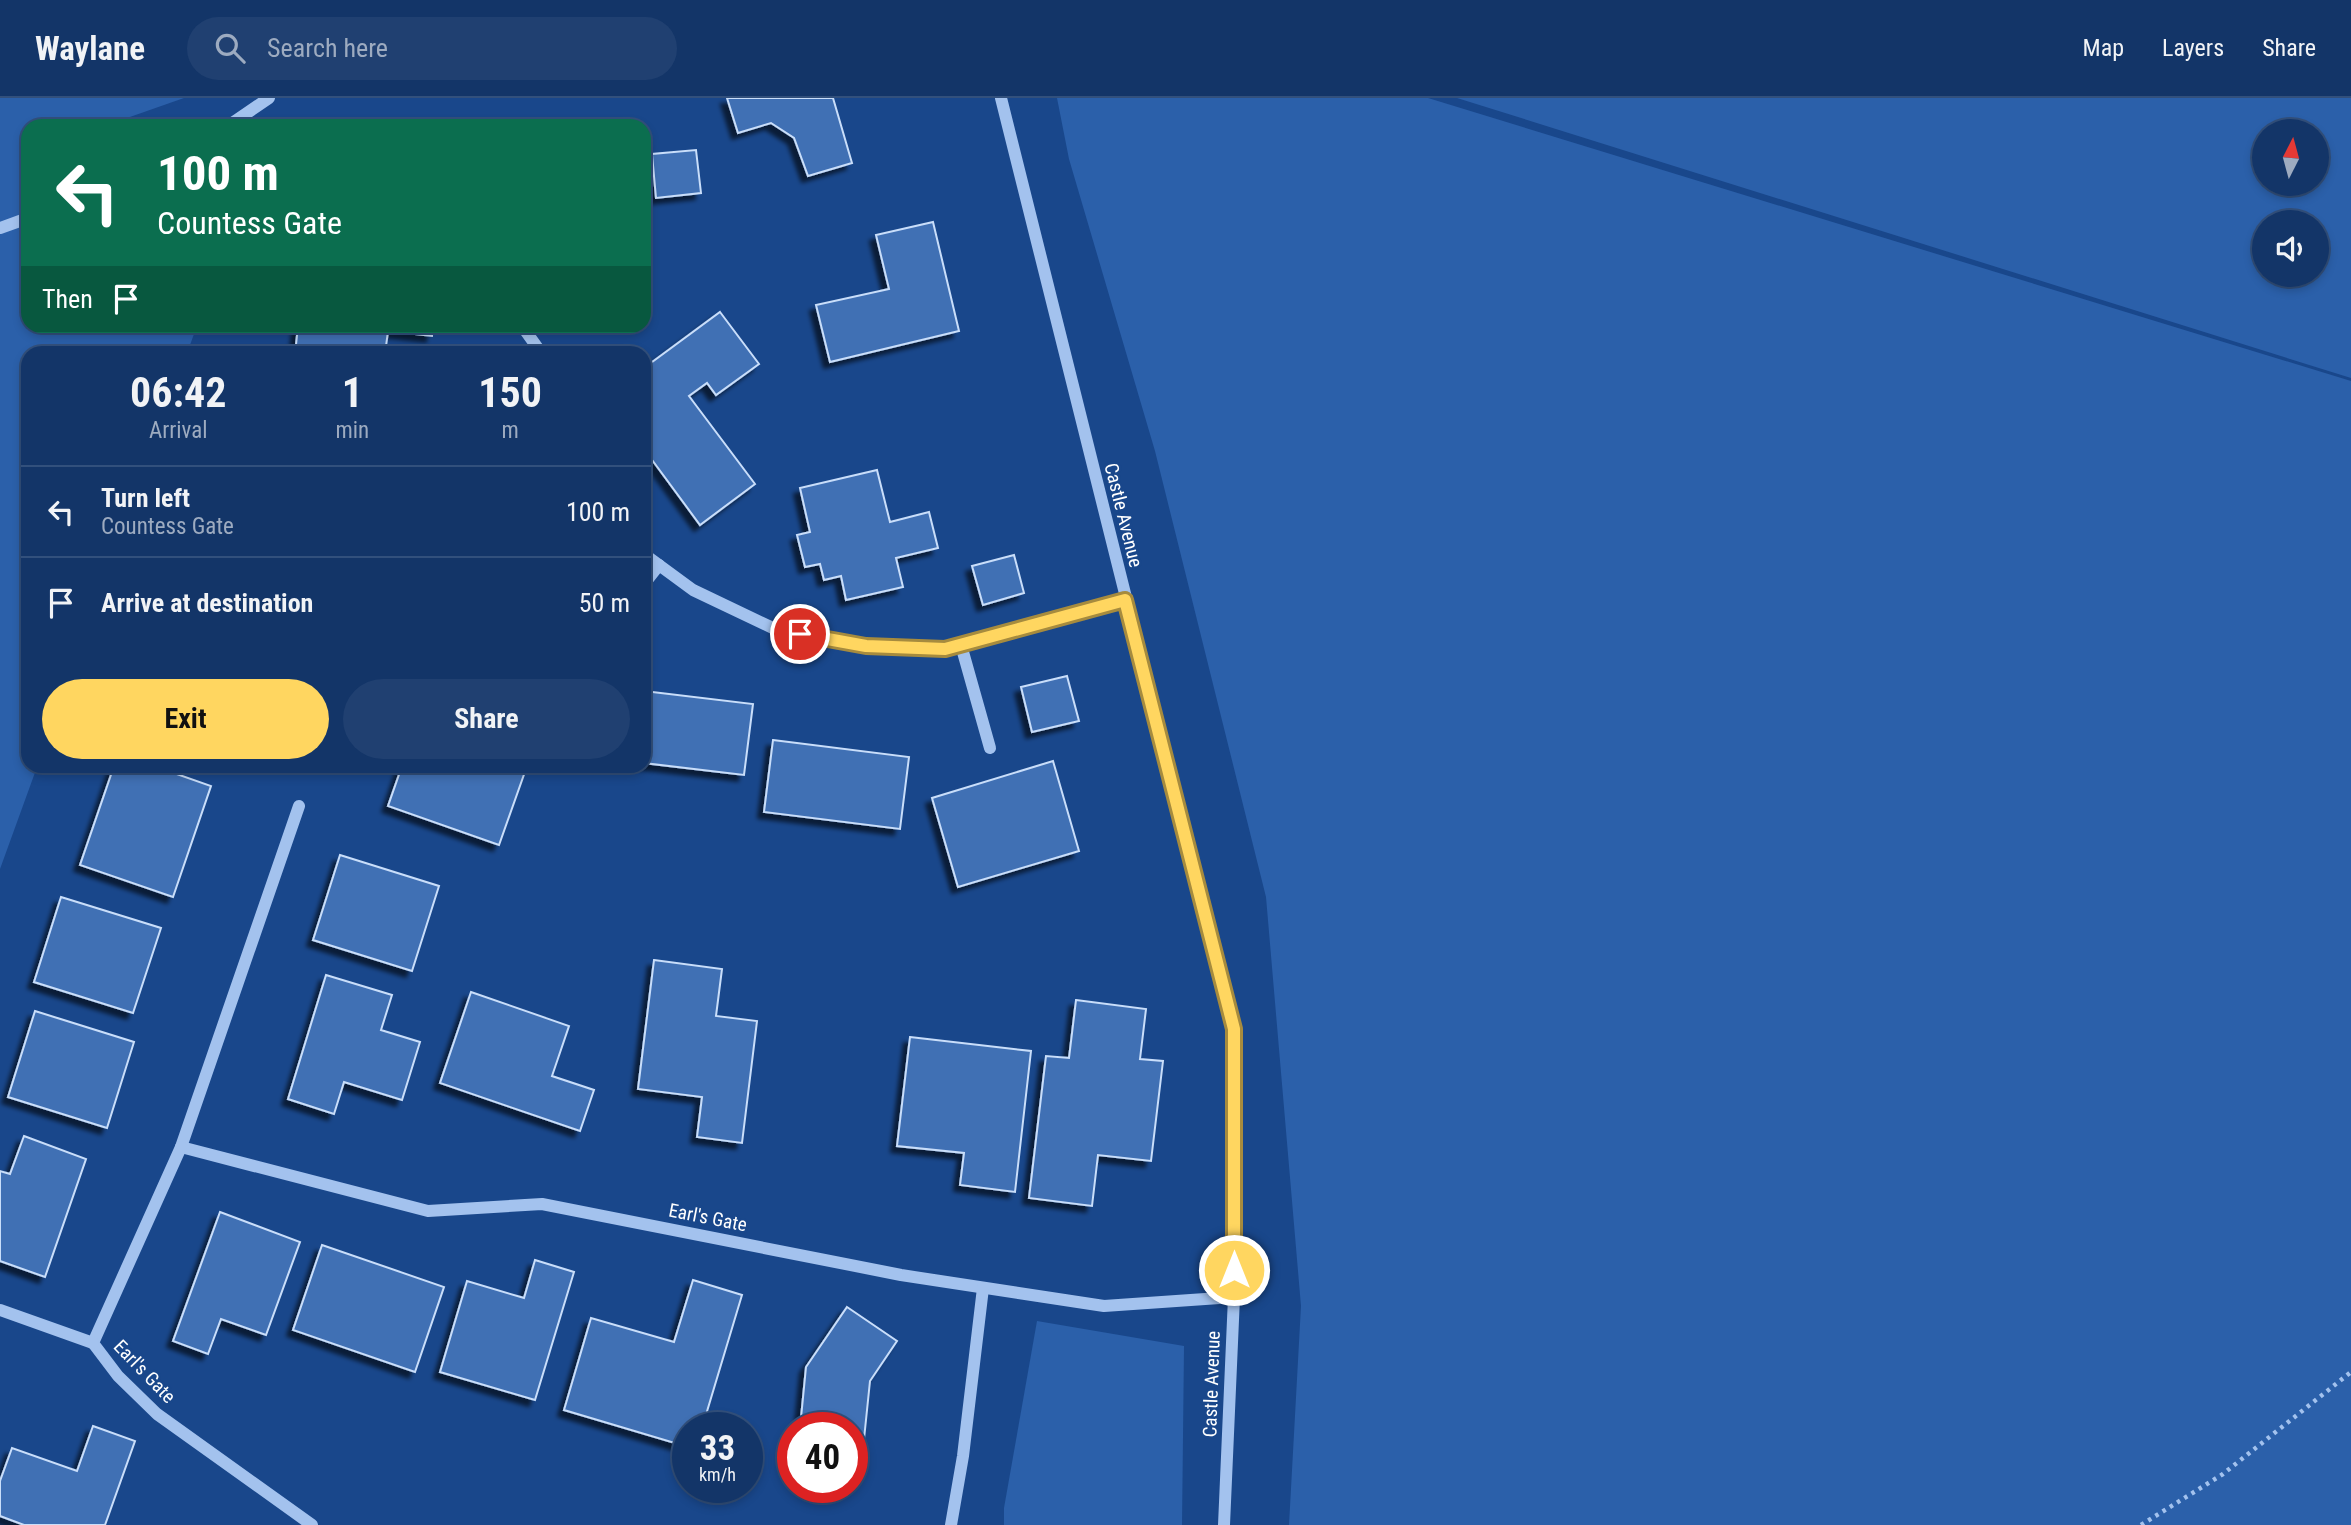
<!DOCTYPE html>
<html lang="en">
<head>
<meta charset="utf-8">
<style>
  body { margin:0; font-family:"Roboto Condensed",sans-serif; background:#204071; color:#f1f3f6; height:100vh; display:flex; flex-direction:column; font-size:26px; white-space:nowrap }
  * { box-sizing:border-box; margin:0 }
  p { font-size:23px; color:#9dabc0 }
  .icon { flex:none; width:38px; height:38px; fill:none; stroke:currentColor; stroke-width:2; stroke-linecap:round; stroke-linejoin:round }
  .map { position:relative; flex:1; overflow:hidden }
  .details { position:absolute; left:21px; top:248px; width:630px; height:427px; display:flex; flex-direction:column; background:#133568; border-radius:21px; box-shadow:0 4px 10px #0003,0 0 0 2px #32507c }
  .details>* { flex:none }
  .guide { position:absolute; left:21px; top:21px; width:630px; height:214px; border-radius:21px; box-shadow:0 4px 10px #0003,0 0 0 2px #32507c; background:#0b6e4f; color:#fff; overflow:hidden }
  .needle { width:46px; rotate:6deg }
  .controls { position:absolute; left:2252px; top:21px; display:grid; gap:14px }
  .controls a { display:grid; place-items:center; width:77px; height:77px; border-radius:50%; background:#133568; box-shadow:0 4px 10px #0003,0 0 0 2px #32507c; font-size:35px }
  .speed { position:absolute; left:672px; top:1314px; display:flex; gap:14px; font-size:35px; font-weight:700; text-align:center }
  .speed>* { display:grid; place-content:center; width:91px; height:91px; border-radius:50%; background:#133568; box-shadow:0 4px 10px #0003,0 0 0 2px #32507c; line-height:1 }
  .speed small { font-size:18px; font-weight:400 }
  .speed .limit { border:10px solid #d22; background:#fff; color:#111 }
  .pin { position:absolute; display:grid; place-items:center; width:60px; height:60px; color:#fff; margin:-30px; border:4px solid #fff; border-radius:50%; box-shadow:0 2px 7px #0007 }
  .me { position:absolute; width:77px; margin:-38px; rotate:0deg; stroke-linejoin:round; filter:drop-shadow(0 0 5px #0008) }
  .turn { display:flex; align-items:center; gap:24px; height:147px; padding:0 21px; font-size:32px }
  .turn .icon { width:91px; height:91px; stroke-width:2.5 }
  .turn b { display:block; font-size:49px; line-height:60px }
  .then { display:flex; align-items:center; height:66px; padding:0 21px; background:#0003; gap:14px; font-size:26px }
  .eta { display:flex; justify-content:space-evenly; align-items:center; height:119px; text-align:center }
  .eta b { font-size:42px; font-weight:700; line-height:49px }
  .button { display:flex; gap:14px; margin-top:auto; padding:14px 21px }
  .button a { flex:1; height:80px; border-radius:42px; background:#ffd660; color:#111; font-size:28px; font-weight:700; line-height:80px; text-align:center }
  .button a+a { background:#204071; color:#f1f3f6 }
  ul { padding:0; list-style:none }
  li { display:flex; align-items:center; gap:21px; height:91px; padding:0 21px; border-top:2px solid #32507c }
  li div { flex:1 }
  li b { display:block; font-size:26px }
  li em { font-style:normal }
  header { display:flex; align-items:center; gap:42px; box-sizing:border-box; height:98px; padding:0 35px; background:#133568; border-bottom:2px solid #32507c }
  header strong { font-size:33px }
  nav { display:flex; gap:38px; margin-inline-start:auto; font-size:24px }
  .search { width:490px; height:63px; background:#204071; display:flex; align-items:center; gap:18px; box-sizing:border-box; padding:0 24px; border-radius:38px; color:#9dabc0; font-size:26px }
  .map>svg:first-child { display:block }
  .green { fill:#2b60aa; fill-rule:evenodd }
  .building { fill:#4170b4; stroke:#c9defa; stroke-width:2; filter:url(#shadow) }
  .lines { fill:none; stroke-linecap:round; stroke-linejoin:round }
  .path { stroke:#a3c2ee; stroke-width:4.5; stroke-dasharray:3.5 5; stroke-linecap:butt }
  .minor { stroke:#a3c2ee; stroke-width:12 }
  .route-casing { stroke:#a68b3e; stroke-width:18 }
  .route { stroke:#ffd660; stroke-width:12 }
  .labels { text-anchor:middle; stroke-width:5; stroke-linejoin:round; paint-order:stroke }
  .street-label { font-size:19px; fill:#fff; stroke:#19478b }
</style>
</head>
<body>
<header>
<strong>Waylane</strong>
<div class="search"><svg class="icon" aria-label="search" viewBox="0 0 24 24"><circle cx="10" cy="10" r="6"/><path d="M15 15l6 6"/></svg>Search here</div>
<nav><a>Map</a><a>Layers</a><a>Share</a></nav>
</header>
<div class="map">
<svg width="2351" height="1427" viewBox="0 0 2351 1427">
  <defs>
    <filter id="shadow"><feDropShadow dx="-6" dy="6" stdDeviation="2" flood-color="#0009"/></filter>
  </defs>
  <rect width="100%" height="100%" fill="#19478b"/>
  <g class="green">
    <path d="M0 0H184L127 20 138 28H28V228H197L187 255 28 256V668L37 669 0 771Z"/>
    <path d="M1057 0H1428L2351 283V1427H1289L1301 1208 1266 799 1155 353 1069 61Z"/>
    <path d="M1457 0H2351V280ZM2264 33H2317V86H2264ZM2264 124H2317V177H2264Z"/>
    <path d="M1037 1223 1184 1248 1182 1427H1004V1410Z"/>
  </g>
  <g class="building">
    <path d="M727 0H833L852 65 808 78 794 40 771 25 738 35Z"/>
    <path d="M566 21 567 28H515V25Z"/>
    <path d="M696 52 701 95 656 100 652 56Z"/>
    <path d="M933 124 959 233 830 264 816 207 889 191 876 137Z"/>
    <path d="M720 214 759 266 716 297 707 285 689 298 755 386 700 427 644 351V270Z"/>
    <path d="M298 228H433L432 238 388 233 385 256H295Z"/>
    <path d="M877 372 890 424 929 414 938 450 896 460 903 489 846 502 841 478 824 482 820 466 805 469 797 437 810 434 800 390Z"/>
    <path d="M1014 457 1024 495 983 507 972 468Z"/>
    <path d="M1067 578 1079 623 1032 634 1021 589Z"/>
    <path d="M644 593 753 606 744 677 644 665Z"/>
    <path d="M773 642 909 659 900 731 764 714Z"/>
    <path d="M1053 663 1079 753 958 789 932 700Z"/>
    <path d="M114 668H154L211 688 173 799 80 767Z"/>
    <path d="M402 668H527L499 747 388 708Z"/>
    <path d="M340 757 439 788 412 873 313 842Z"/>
    <path d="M61 799 161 830 133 915 34 884Z"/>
    <path d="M654 862 722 871 716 918 757 923 742 1045 697 1039 702 999 638 991Z"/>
    <path d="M326 877 392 897 381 932 420 944 402 1002 344 984 334 1016 288 1001Z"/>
    <path d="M471 894 569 928 552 978 594 992 580 1033 440 985Z"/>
    <path d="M1076 902 1146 911 1140 961 1163 963 1151 1063 1098 1057 1092 1108 1029 1100 1046 958 1069 960Z"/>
    <path d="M35 913 134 944 107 1030 8 999Z"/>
    <path d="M910 939 1031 953 1015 1094 960 1087 964 1055 897 1048Z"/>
    <path d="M24 1038 86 1061 45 1179 0 1163V1073L10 1076Z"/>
    <path d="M220 1114 300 1144 266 1237 221 1221 208 1256 173 1243Z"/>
    <path d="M322 1147 444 1189 415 1274 293 1232Z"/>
    <path d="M535 1162 574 1174 535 1302 440 1274 467 1183 524 1200Z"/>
    <path d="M693 1182 742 1197 702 1330H688V1349L564 1312 591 1220 674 1244Z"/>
    <path d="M847 1209 897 1243 870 1283 860 1380 852 1379V1330H800L806 1269Z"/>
    <path d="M93 1328 135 1343 105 1427H24L0 1418V1383L12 1350 77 1373Z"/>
  </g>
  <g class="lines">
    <path class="path" d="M2141 1427 2223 1376 2351 1274"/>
    <g class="minor">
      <path d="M1001 0 1234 931V1199L1224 1427"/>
      <path d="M228 28 269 0"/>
      <path d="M0 130 28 120"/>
      <path d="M522 228 542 256"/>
      <path d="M644 456 693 492 777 532 866 548 945 551 1125 502"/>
      <path d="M644 486 659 467"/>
      <path d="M961 547 990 650"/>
      <path d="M299 708 181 1049 428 1113 542 1106 901 1177 1104 1208 1234 1199"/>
      <path d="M181 1049 93 1245 118 1278 157 1316 312 1427"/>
      <path d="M0 1212 93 1245"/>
      <path d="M951 1427 963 1358 983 1190"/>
    </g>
  </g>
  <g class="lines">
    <defs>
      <path id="route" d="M800 536 866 548 945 551 1125 502 1234 931V1172"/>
    </defs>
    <use href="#route" class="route-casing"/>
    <use href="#route" class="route"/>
  </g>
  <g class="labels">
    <g class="street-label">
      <text transform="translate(1124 417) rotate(76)" y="7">Castle Avenue</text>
      <text transform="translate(708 1119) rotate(11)" y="7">Earl's Gate</text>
      <text transform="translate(145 1273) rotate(46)" y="7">Earl's Gate</text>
      <text transform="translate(1211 1286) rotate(-88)" y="7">Castle Avenue</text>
    </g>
  </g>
</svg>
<div class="controls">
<a><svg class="needle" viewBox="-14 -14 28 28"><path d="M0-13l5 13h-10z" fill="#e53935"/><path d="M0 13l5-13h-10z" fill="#9dabc0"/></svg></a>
<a><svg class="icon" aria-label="sound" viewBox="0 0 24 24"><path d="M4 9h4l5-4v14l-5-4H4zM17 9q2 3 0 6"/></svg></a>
</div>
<div class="speed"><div>33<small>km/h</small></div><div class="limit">40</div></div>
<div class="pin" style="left:800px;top:536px;background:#d93025"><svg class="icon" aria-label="arrive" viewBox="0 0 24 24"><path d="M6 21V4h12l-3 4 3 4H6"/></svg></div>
<svg class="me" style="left:1234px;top:1172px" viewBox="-20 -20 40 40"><circle r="17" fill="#ffd660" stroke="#fff" stroke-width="3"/><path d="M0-11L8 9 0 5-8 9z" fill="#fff"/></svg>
<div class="guide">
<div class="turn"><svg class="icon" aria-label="left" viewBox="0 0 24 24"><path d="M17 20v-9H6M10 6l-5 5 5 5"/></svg><div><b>100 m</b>Countess Gate</div></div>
<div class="then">Then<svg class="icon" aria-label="arrive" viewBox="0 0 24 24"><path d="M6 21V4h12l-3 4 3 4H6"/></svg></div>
</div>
<section class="details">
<div class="eta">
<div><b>06:42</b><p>Arrival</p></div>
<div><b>1</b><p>min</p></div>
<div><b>150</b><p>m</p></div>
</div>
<ul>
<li><svg class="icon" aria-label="left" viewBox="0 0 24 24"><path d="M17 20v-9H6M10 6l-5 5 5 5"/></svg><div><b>Turn left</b><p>Countess Gate</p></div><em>100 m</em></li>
<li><svg class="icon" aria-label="arrive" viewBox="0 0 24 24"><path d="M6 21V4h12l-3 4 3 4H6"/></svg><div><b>Arrive at destination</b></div><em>50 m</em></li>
</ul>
<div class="button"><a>Exit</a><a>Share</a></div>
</section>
</div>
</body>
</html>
